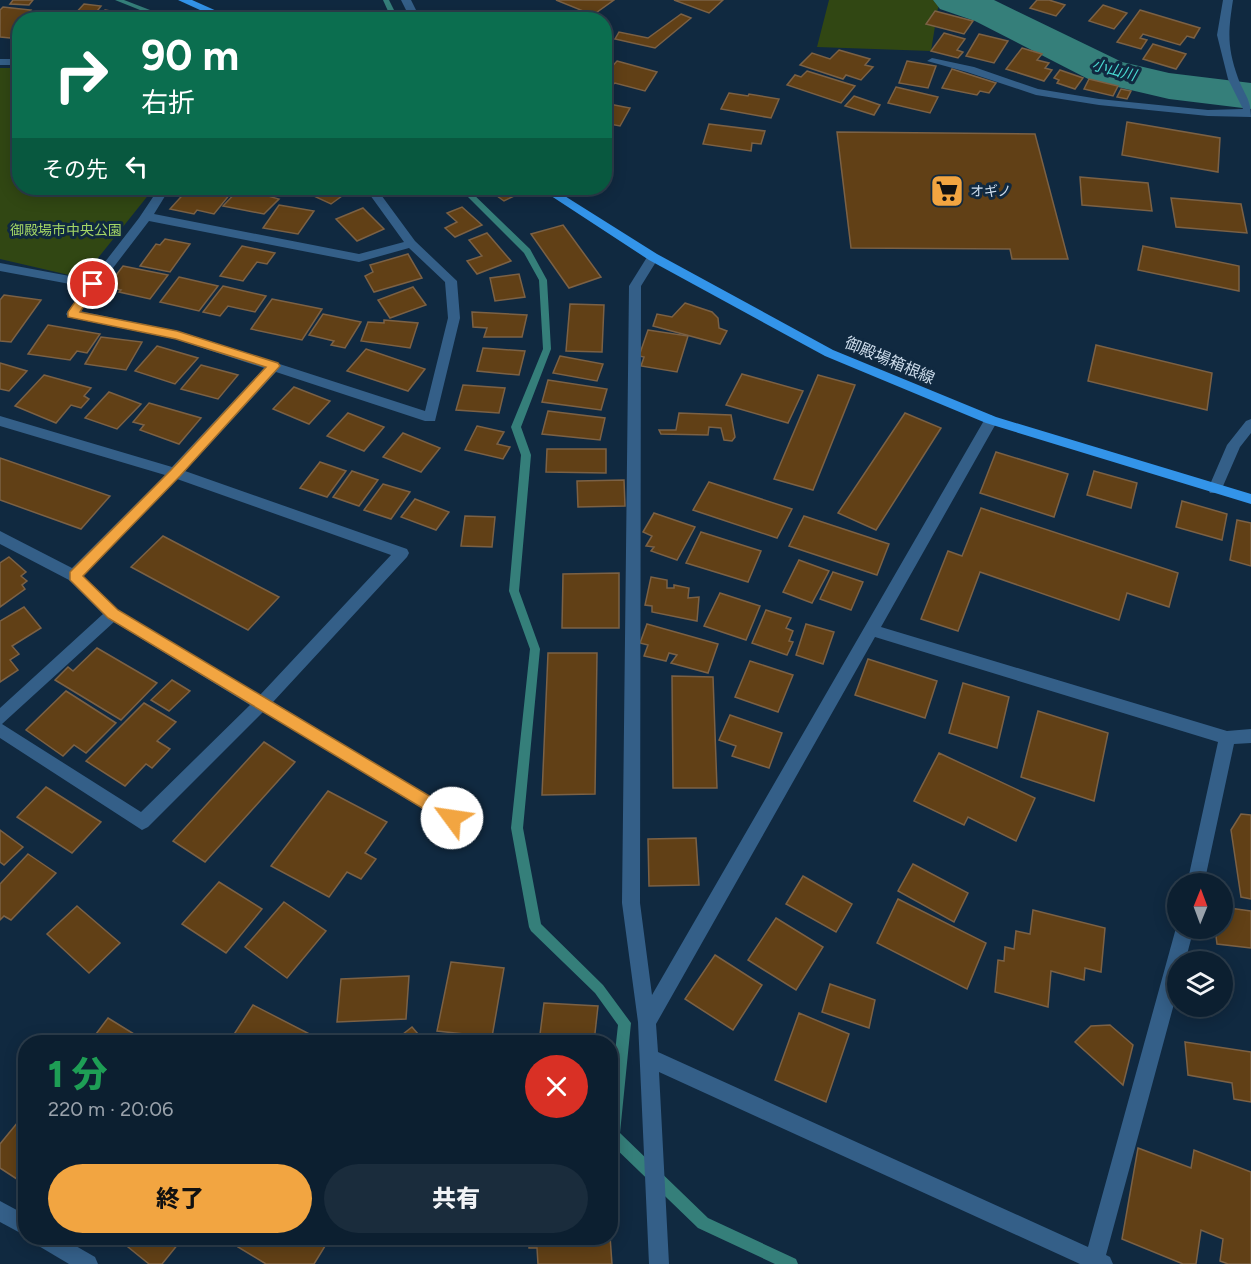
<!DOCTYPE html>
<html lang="ja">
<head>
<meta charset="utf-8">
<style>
  body { margin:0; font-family:Figtree,"Noto Sans JP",sans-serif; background:#1a2c3c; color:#f1f3f6; height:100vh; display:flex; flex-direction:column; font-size:22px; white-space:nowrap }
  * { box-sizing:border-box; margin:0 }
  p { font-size:20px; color:#9aa2ab }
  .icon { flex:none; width:33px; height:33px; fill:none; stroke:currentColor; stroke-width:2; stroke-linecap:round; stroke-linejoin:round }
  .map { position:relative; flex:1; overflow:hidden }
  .panel { position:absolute; left:18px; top:1035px; width:600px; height:210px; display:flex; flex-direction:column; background:#0c1f30; border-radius:24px; box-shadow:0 3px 15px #0003,0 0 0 2px #2c3d4c }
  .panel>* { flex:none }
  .banner { position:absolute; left:12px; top:12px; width:600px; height:183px; border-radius:24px; box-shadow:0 3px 15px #0003,0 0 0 2px #2c3d4c; background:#0b6e4f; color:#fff; overflow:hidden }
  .needle { width:39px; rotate:1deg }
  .fabs { position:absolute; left:1167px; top:873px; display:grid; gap:12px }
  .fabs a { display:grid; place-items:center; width:66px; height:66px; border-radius:50%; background:#0c1f30; box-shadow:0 3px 15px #0003,0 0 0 2px #2c3d4c; font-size:30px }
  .pin { position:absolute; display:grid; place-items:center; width:51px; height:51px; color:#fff; margin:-26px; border:3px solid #fff; border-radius:50%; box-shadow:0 2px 6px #0007 }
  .me { position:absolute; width:66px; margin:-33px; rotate:301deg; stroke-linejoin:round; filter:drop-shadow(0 0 4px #0008) }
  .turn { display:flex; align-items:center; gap:21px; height:126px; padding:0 30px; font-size:27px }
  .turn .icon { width:78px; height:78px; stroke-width:2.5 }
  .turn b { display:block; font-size:42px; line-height:51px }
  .then { display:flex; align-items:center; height:57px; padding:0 30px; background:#0003; gap:12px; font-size:22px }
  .round { display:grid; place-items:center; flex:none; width:63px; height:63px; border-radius:32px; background:#1a2c3c }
  .headline { display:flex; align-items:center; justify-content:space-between; height:102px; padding:0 30px }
  h1 { font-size:36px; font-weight:800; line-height:45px; color:#1e9e55 }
  .action { display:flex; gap:12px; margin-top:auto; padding:12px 30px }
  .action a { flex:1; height:69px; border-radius:36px; background:#f2a541; color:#111; font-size:24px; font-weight:800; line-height:69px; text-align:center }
  .action a+a { background:#1a2c3c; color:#f1f3f6 }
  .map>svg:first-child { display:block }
  .green { fill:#314713 }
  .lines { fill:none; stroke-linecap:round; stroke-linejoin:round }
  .stream { fill:#357f7a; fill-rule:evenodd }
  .river { fill:#357f7a; fill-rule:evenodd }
  .building { fill:#614016; stroke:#7b6145; stroke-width:1.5 }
  .minor { fill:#345f88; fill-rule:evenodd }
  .major { fill:#3394e9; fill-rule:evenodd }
  .route { fill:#f2a541; stroke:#9d6b2a; stroke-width:1.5 }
  .labels { text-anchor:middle; stroke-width:6; stroke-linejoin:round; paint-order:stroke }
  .far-poi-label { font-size:14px; fill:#ccdbea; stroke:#102940; text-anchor:start }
  .far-park-label { font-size:14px; fill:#a4d665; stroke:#102940 }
  .far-water-label { font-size:15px; font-style:italic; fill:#49dad1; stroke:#102940 }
  .street-label { font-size:16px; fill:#ccdbea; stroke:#102940 }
</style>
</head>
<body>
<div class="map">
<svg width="1251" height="1264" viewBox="0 0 1251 1264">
  <rect width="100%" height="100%" fill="#102940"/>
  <g class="green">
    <path d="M829 0H944L938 8 931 51 817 47Z"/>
    <path d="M0 68H19L20 188H154L82 278 0 259Z"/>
  </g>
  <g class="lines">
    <g class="stream">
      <path d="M115 0H124L176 20H165Z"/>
      <path d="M383 0H389L399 20H392Z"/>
      <path d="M459 188H467L530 249 547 280 551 349 521 427 531 455 519 591 540 649 523 828 541 924 603 985 631 1023 620 1133 708 1218 796 1259 798 1264H775L698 1228 610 1143V1097L618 1025 595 993 531 931 529 927 511 828 530 649 509 591 521 455 511 427 543 349 539 280 524 253Z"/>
    </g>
    <path class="river" d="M933 0H994L1122 62 1169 73 1251 83V109L1169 99 1092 81 975 21 940 9Z"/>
  </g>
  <g class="building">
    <path d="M13 0H33L29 5 10 4Z"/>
    <path d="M556 0H614L593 15Z"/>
    <path d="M674 0H723L709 13Z"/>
    <path d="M1037 0H1049L1065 5 1056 16 1030 8Z"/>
    <path d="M84 4 101 6 91 19 73 16Z"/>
    <path d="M1103 5 1127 13 1114 29 1089 21Z"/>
    <path d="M3 7 31 10 24 20H20V25L10 38 0 37V10Z"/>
    <path d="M105 10 127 14 122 20H96Z"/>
    <path d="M1140 10 1200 28 1194 38 1187 36 1180 45 1143 34 1140 38 1147 40 1141 49 1117 42Z"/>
    <path d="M935 11 973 21 964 34 926 24Z"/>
    <path d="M681 14 691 18 655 48 615 39 619 32 648 38Z"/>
    <path d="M944 33 965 39 957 50 963 52 958 58 931 51Z"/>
    <path d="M979 34 1008 41 994 63 966 56Z"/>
    <path d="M1153 44 1186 54 1176 69 1143 59Z"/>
    <path d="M1022 48 1042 54 1037 60 1049 63 1045 68 1052 70 1044 81 1006 69Z"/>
    <path d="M839 50 870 59 865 65 873 67 861 80 846 75 843 79 800 65 812 53 830 59Z"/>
    <path d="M617 61 657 72 645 91 615 83 611 86 604 85 612 71 609 70Z"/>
    <path d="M907 61 936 66 928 88 899 83Z"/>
    <path d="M952 69 996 83 989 93 980 91 977 95 942 88Z"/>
    <path d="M1060 70 1083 78 1075 89 1057 83 1059 80 1054 78Z"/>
    <path d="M807 71 855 86 841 103 787 85 795 75 801 77Z"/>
    <path d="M1089 79 1118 86 1113 96 1084 89Z"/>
    <path d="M896 87 938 97 930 113 888 103Z"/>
    <path d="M1121 89 1131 91 1127 99 1117 97Z"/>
    <path d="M729 93 748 96 749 94 779 99 771 118 721 109Z"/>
    <path d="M854 96 880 105 874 115 845 106Z"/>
    <path d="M604 103 630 108 620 126 604 123Z"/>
    <path d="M1127 122 1220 138 1218 172 1122 155Z"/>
    <path d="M709 124 765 131 761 144 752 143 751 151 703 144Z"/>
    <path d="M837 132 1035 134 1068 259H1012L1010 249 851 248Z"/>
    <path d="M1080 177 1148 183 1152 211 1082 205Z"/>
    <path d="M189 188H235L214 214 197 210 194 214 170 209Z"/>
    <path d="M240 188 279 199 264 214 223 206Z"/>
    <path d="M311 188H353L331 204 305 192Z"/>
    <path d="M486 188H507L516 195 504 201Z"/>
    <path d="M1171 198 1241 204 1247 233 1176 227Z"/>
    <path d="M279 205 314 211 298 234 263 228Z"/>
    <path d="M462 207 482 225 455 237 445 228 457 222 447 213Z"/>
    <path d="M363 208 384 229 357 241 336 219Z"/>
    <path d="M563 225 601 277 569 288 531 234Z"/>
    <path d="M487 233 511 261 477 274 467 261 482 256 469 240Z"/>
    <path d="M165 239 190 244 170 272 140 266 156 244 160 245Z"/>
    <path d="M242 246 275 253 267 264 257 262 243 281 220 276Z"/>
    <path d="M1143 246 1239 266V291L1138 270Z"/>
    <path d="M408 254 422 278 374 292 365 276 373 272 370 265Z"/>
    <path d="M123 266 168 275 150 299 119 292 121 290 107 287Z"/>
    <path d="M519 274 525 297 495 301 490 278Z"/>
    <path d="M179 277 218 286 199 311 160 302Z"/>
    <path d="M223 286 266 296 255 312 228 306 220 316 203 312Z"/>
    <path d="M413 287 426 305 390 318 378 300Z"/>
    <path d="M4 295 41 300 11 342 0 341V300Z"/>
    <path d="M272 299 322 309 302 340 251 329Z"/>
    <path d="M685 303 712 312 718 318 719 328 727 331 720 344 653 326 657 314 672 317Z"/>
    <path d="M570 304 604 305 602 352 566 351Z"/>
    <path d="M472 312 527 315 522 337H484L487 328 473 327Z"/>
    <path d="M323 314 361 322 345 348 331 345 334 341 309 335Z"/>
    <path d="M384 320 418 323 410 348 361 341 368 322 384 323Z"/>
    <path d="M48 325 100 334 87 353 77 351 70 360 28 354Z"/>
    <path d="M648 330 688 336 677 372 641 366 644 357 639 356Z"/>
    <path d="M101 337 142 342 126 370 85 364Z"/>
    <path d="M1096 345 1212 373 1207 410 1088 381Z"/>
    <path d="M157 346 198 358 175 384 135 371Z"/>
    <path d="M483 348 525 351 519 375 477 371Z"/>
    <path d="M366 349 425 369 408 391 347 371Z"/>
    <path d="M560 356 603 364 597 381 553 373Z"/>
    <path d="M0 363 27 371 9 391 0 389Z"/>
    <path d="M201 365 238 375 218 399 181 389Z"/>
    <path d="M742 374 803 391 788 423 726 405Z"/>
    <path d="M44 375 91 388 84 396 89 399 81 408 71 405 56 423 15 406Z"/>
    <path d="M818 375 855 385 813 490 774 479Z"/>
    <path d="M548 380 607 389 601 410 542 402Z"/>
    <path d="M463 385 505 388 499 413 456 410Z"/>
    <path d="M294 387 330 401 309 424 273 409Z"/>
    <path d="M109 392 141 404 117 429 85 418Z"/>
    <path d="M149 403 201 418 179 444 140 430 144 425 133 422Z"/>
    <path d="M548 411 605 418 600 440 542 434Z"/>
    <path d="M348 413 384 427 364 451 327 436Z"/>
    <path d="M679 413 731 415 735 437 732 441 724 440 721 428 709 427 708 435 661 434 659 430H676Z"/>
    <path d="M905 413 941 428 876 530 838 513Z"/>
    <path d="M477 426 504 432 497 444 510 447 503 459 465 450Z"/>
    <path d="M403 433 440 448 421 472 383 457Z"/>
    <path d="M547 449H606V473L546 472Z"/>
    <path d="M996 452 1068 474 1054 517 980 493Z"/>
    <path d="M0 458 110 496 81 529 0 500Z"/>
    <path d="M320 462 346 471 327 497 300 488Z"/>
    <path d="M352 471 378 480 359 506 333 497Z"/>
    <path d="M1094 471 1137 483 1131 508 1087 495Z"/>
    <path d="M624 480 625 506 578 507 577 481Z"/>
    <path d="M709 482 792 509 777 538 693 510Z"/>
    <path d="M383 484 410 492 391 519 364 510Z"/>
    <path d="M415 499 449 512 436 530 401 517Z"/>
    <path d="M1182 501 1227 514 1222 540 1176 527Z"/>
    <path d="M981 508 1178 573 1169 607 1127 593 1119 620 980 572 958 631 921 619 948 551 962 556Z"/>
    <path d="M654 513 695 527 677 560 651 551 654 547 646 546 652 536 643 532Z"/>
    <path d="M465 516 495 517 492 547 461 546Z"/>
    <path d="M804 516 889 544 877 575 789 546Z"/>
    <path d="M1237 520 1251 523V566L1230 560Z"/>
    <path d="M701 532 761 551 748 582 686 563Z"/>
    <path d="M163 536 279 597 248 630 131 567Z"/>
    <path d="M9 557 26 572 21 576 27 581 22 585 25 589 0 607V563Z"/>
    <path d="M799 560 829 571 812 603 783 592Z"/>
    <path d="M833 572 863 582 851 610 820 599Z"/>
    <path d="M619 573V628H562L563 574Z"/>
    <path d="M651 577 667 580V588H674V585L689 588 688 598 699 597 697 621 652 612V606L645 605Z"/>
    <path d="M720 593 760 606 746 640 704 626Z"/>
    <path d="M24 607 41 628 12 646 19 654 10 660 18 670 0 682V621Z"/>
    <path d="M766 610 791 618 786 628 793 631 789 641 793 642 787 655 752 643Z"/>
    <path d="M647 624 718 644 708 673 671 663 677 655 669 653 666 661 644 656 648 645 640 643Z"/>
    <path d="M806 624 834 632 823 664 796 655Z"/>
    <path d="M97 648 157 683 121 720 55 680 68 667 73 671Z"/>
    <path d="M548 653H597L595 794 542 795Z"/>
    <path d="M868 659 937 681 925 718 855 695Z"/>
    <path d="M750 661 793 675 778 712 735 697Z"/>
    <path d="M672 676 713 677 717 788H673Z"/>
    <path d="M172 680 190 691 169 711 151 700Z"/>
    <path d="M963 683 1009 697 997 748 949 733Z"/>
    <path d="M66 691 116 723 86 753 74 745 63 756 26 730Z"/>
    <path d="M144 703 176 722 157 741 170 749 152 768 146 764 125 786 86 761Z"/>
    <path d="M1038 711 1108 733 1094 801 1021 777Z"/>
    <path d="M730 715 782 733 769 768 732 756 736 746 719 740Z"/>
    <path d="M264 742 295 762 205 862 173 841Z"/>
    <path d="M939 753 1035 798 1016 841 968 817 964 825 914 801Z"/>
    <path d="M46 787 101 822 72 853 17 817Z"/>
    <path d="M328 791 387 822 365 853 376 859 361 879 347 872 329 897 271 866Z"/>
    <path d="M1241 814 1251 815V899L1241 897 1231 830Z"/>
    <path d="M0 830 23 847 4 865 0 862Z"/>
    <path d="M696 838 699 885 649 886 648 839Z"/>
    <path d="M28 854 56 873 11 920 4 916 0 920V884Z"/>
    <path d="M913 864 968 893 954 922 898 891Z"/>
    <path d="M803 876 852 904 836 932 786 904Z"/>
    <path d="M219 882 262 909 226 953 182 924Z"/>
    <path d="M898 899 986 943 967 989 877 943Z"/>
    <path d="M284 902 326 931 287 978 245 947Z"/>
    <path d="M77 906 120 943 89 973 47 934Z"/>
    <path d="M1222 907 1251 911V948L1217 944 1215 928H1222Z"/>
    <path d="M1033 910 1105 928 1101 972 1085 968 1084 980 1051 971 1048 1007 995 992 998 960 1004 961 1005 947 1014 949 1016 931 1030 934Z"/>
    <path d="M776 918 823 947 796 990 748 960Z"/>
    <path d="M715 955 762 985 733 1030 685 999Z"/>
    <path d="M451 962 504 968 492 1037 437 1031Z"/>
    <path d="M409 976 406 1019 337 1022 341 979Z"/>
    <path d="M830 984 875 1000 869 1028 822 1012Z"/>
    <path d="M544 1003 598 1006 594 1042H539Z"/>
    <path d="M253 1005 325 1042H229Z"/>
    <path d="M799 1013 849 1034 826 1102 775 1080Z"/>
    <path d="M108 1018 147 1042H90Z"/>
    <path d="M1110 1025 1133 1045 1123 1085 1075 1042 1091 1026Z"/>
    <path d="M412 1027 425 1042H393Z"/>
    <path d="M1185 1042 1251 1052V1102L1234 1099 1232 1083 1188 1075Z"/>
    <path d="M18 1122 26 1127V1185L0 1168V1144Z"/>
    <path d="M1138 1148 1191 1168 1194 1150 1251 1172V1264H1228L1220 1261 1223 1239 1201 1230 1196 1264H1183L1122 1239Z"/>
    <path d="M610 1236 612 1264H538L537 1248H529V1238Z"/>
    <path d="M117 1238H183L162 1264H149Z"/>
    <path d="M244 1238H330L314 1264H266L238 1247Z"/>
    <path d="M450 1238H481L451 1246Z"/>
  </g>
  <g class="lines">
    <g class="minor">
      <path d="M401 0H411L421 20H411Z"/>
      <path d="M1223 0H1233C1228 32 1227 47 1238 78 1244 94 1251 99 1251 117L1208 116 1099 105 1036 95 967 72 927 61 932 58 974 67 1038 89 1099 99 1208 110 1243 109 1228 79 1217 35Z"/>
      <rect x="0" y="59" width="20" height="6"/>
      <path d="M159 188H170L154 214 359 254 404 242 365 188H376L415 241 457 281 460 318 435 421H425L276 372 185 471 407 549 409 553 407 557 273 702 458 813 460 818 458 823 452 825 446 823 263 712 148 827 142 830 0 738V708L103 614 69 580 0 544V531L72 568 165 475 0 426V416L172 467 264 368 175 339 68 317 66 314 86 287 0 271V263L91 280 139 218ZM149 221 359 262 409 248 445 282 448 318 425 411 181 332 80 311ZM177 479 391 555 260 695 118 610 83 576ZM114 622 250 705 141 812 2 724Z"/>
      <path d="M653 253 659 257 641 286 640 903 652 995 986 417 991 415 998 420 881 627 1227 731 1251 729V743L1234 744 1204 884H1187L1218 742 875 637 656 1024 658 1052 1088 1247 1176 928 1178 925V928H1194L1185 962H1178V989L1106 1255 1110 1257 1113 1264H1080L659 1072 669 1264H649L638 1022 622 903 629 286 649 254Z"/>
      <path d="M1251 419V433L1240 447 1220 493H1210L1208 489 1227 445 1246 421Z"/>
      <path d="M0 1201 26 1215V1236L0 1222Z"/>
      <path d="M34 1238H62L95 1257 98 1264H69L37 1245Z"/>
    </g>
    <g class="major">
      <path d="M178 0H192L237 20H222Z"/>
      <path d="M539 188H552L657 254 833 350 996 417 1251 494V504L986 423 825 356 649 260Z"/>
    </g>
  </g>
  <path class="route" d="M93 281 98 284 80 312 177 331 278 363 280 366 180 476 83 576 118 610 458 813 460 818 458 823H447L108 618 70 580V572L171 470 266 367 176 339 68 317V312L89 282Z"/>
  <defs>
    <symbol id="supermarket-square" viewBox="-11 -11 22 22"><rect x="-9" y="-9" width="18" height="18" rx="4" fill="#f2a541" stroke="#102940"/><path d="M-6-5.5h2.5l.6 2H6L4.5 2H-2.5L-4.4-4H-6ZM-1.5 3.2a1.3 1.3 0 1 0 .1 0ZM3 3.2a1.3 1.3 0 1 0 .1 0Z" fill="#111"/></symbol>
  </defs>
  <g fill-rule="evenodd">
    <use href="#supermarket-square" x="928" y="172" width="38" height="38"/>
  </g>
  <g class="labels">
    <g class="far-poi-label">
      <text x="970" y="196">オギノ</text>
    </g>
    <g class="far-park-label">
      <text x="66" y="235">御殿場市中央公園</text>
    </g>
    <g class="far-water-label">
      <text transform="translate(1114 70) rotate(15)" y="5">小山川</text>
    </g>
    <g class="street-label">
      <text transform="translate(890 360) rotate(23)" y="6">御殿場箱根線</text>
    </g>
  </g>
</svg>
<div class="fabs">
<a><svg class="needle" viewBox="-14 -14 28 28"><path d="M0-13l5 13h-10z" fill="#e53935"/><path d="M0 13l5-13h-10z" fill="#9aa2ab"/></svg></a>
<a><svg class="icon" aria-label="layers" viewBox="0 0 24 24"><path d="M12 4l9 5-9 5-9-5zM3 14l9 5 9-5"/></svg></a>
</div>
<div class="pin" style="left:93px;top:284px;background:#d93025"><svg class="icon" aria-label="arrive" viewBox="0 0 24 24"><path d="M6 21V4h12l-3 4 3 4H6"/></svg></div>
<svg class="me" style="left:452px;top:818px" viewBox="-20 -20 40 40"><circle r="19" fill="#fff"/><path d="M0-13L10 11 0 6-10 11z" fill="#f2a541"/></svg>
<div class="banner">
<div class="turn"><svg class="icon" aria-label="right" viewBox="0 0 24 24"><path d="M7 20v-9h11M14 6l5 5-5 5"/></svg><div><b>90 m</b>右折</div></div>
<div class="then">その先<svg class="icon" aria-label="left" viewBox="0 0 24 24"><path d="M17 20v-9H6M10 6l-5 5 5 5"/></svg></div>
</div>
<section class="panel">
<div class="headline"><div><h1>1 分</h1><p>220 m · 20:06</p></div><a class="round" style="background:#d93025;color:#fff"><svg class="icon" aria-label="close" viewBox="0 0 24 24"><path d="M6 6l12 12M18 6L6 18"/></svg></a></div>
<div class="action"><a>終了</a><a>共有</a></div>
</section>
</div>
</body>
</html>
